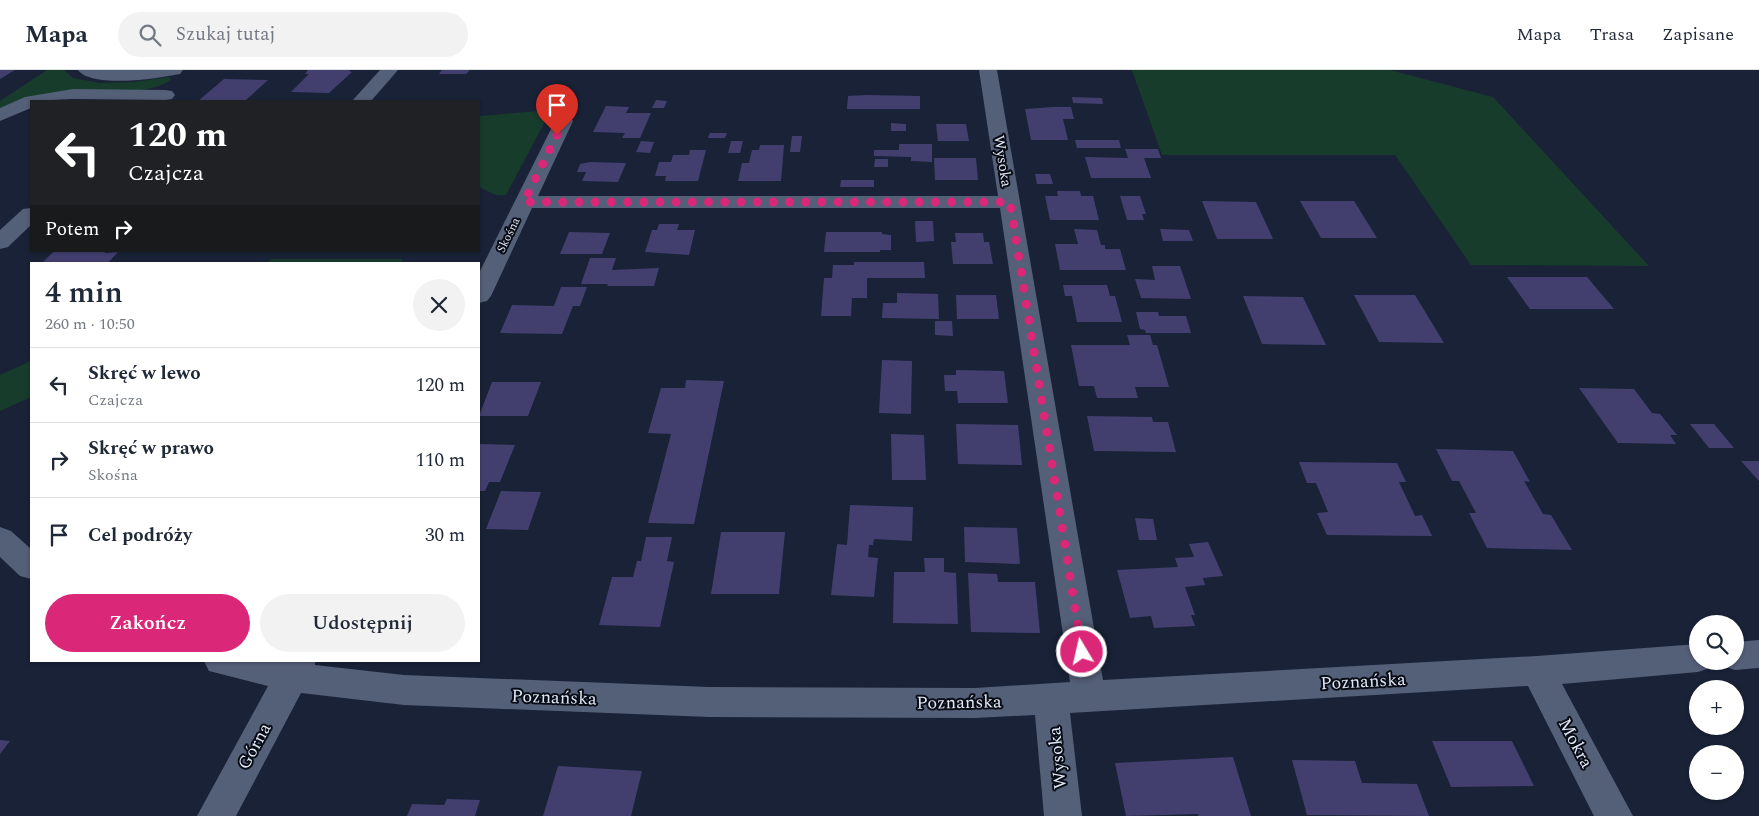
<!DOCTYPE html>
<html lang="pl">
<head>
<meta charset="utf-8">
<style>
  body { margin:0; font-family:Spectral,serif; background:#f2f2f3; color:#1f2937; height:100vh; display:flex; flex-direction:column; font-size:19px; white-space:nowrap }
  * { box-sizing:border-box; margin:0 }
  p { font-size:16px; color:#747a83 }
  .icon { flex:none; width:28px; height:28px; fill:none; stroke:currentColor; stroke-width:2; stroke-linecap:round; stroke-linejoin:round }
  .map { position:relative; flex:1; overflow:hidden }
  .side { position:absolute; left:30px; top:192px; width:450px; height:400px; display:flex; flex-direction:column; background:#fff; border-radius:0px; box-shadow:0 1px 4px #0004 }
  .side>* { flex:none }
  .top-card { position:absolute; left:30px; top:30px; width:450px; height:152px; border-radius:0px; box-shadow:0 1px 4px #0004; background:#202124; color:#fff; overflow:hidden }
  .controls { position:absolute; left:1689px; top:545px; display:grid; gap:10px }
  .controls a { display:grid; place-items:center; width:55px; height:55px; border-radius:50%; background:#fff; box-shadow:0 1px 4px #0004; font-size:25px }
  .pin { position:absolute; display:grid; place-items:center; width:42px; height:42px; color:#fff; margin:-51px -21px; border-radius:50% 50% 50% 0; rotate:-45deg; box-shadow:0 0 5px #0007 }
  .pin .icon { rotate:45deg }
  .me { position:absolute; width:55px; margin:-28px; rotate:351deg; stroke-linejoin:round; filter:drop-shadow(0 0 4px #0008) }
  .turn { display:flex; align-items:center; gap:18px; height:105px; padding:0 15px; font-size:22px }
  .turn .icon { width:65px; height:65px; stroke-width:2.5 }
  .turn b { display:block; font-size:35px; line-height:42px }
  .then { display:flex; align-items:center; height:48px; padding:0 15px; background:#0003; gap:10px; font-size:19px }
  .round { display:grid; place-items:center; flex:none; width:52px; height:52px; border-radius:26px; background:#f2f2f3 }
  .headline { display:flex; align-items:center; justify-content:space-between; height:85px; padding:0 15px }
  h1 { font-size:30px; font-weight:600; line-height:38px }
  .primary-button { display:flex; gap:10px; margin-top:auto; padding:10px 15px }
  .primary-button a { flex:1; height:58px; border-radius:30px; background:#db2777; color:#fff; font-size:20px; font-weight:600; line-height:58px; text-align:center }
  .primary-button a+a { background:#f2f2f3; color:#1f2937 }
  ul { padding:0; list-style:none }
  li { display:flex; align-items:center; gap:15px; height:75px; padding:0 15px; border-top:1px solid #e0e1e3 }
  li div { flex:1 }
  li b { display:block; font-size:19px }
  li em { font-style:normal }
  header { display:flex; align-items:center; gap:30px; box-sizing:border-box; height:70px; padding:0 25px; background:#fff; border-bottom:1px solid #e0e1e3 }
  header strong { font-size:24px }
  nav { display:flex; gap:28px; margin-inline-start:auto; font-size:18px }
  .search { width:350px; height:45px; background:#f2f2f3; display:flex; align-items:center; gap:12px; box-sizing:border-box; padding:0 18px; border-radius:28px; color:#747a83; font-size:19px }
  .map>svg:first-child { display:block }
  .green { fill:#173c2c }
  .building { fill:#423f6f }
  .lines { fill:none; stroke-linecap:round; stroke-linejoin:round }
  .minor { fill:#545f78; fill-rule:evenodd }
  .route { stroke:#db2777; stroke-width:9; stroke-dasharray:0 16.2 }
  .labels { text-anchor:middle; stroke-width:4; stroke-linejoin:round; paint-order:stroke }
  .far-street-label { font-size:12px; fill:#e1e8f7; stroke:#080c15 }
  .street-label { font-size:15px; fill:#e1e8f7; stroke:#080c15 }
  .near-street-label { font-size:18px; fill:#e1e8f7; stroke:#080c15 }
</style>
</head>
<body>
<header>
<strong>Mapa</strong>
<div class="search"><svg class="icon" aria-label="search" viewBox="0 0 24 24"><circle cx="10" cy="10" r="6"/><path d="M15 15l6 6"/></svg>Szukaj tutaj</div>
<nav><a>Mapa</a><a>Trasa</a><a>Zapisane</a></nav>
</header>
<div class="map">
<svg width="1759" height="746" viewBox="0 0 1759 746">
  <rect width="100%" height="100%" fill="#192237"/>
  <g class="green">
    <path d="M47 0H64L73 8 100 13 134 12 169 7 171 10C142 29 104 16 72 20 48 23 23 33 0 39V31Z"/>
    <path d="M1132 0H1390L1493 27 1649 196 1471 195 1395 85H1162Z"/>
    <path d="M551 40 506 125H496L479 117V46Z"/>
    <path d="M271 189H403L400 194H267Z"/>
    <path d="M31 291V327L0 341V305Z"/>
  </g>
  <g class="building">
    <path d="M0 0H15L0 9Z"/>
    <path d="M308 0H350L349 1 352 2 329 23 291 22 309 4H305Z"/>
    <path d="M442 0H470L466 4H439Z"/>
    <path d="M224 9 268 10 245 31H198Z"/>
    <path d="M866 25 920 26V39H847L848 26Z"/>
    <path d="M1072 27 1102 28 1103 34 1073 33Z"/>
    <path d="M656 30 667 31 664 38H652Z"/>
    <path d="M606 36 629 37 626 43H651L640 68H622L625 63 593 62Z"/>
    <path d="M1054 37H1071L1074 49H1063L1068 70H1031L1025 39Z"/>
    <path d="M891 53 906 54V61H891Z"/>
    <path d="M936 54H966L969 71H938Z"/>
    <path d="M710 63H727L725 68H708Z"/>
    <path d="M792 66H802L800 82H790Z"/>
    <path d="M1075 70H1119L1121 78H1077Z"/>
    <path d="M641 71 654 72 650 83 636 82Z"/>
    <path d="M731 71H743L740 83H728Z"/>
    <path d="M899 74H932V92L911 91V87L874 86V80H899Z"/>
    <path d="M760 75H784L781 111H738L742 93H749L752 80H759Z"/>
    <path d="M1125 79H1158L1161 88H1144L1151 108H1091L1085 87 1128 88Z"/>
    <path d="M690 80H706L698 111H665L666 106H655L659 92H671L673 85H689Z"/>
    <path d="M934 88H976L978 110H935Z"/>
    <path d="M875 89H888V97H874Z"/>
    <path d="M590 92 626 93 618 112 582 111 586 102H577L580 94Z"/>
    <path d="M1035 104H1050L1053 114H1037Z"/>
    <path d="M841 110H874V117H840Z"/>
    <path d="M1057 121H1080L1081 126H1093L1099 150H1050L1045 126H1058Z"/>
    <path d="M1120 126H1140L1146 144H1142L1144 150H1127Z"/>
    <path d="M1202 131 1256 132 1273 169H1217Z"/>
    <path d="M1300 131H1354L1377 168H1321Z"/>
    <path d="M915 151H933L934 171 916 172Z"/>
    <path d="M659 154H679L677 160H695L689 185 645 182 652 160H657Z"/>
    <path d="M1074 159 1097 160 1101 175H1105V179H1120L1126 200H1060L1055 174H1078Z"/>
    <path d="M1160 159 1189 160 1193 171H1163Z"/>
    <path d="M569 162 610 163 602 184H560Z"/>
    <path d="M826 162H882V164L891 165V180H880V182H824Z"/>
    <path d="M955 163H983L984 172H989L993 194H953L951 172H956Z"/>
    <path d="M54 181H106L105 183 118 182 107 194H41Z"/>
    <path d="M590 188H616L612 200 659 198 654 216H607L608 214H581Z"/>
    <path d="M854 192H924L925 208H867V228H852L851 246H821L824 208H832L833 195H854Z"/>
    <path d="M1152 196H1180L1191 229 1141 228 1135 209 1155 210Z"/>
    <path d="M1507 207H1587L1614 239H1530Z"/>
    <path d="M1063 215H1107L1110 226H1115L1122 252H1077L1072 226H1065Z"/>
    <path d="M561 217H587L580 236H573L562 264 500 263 512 235 554 236Z"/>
    <path d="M897 223 938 224 939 249 882 248 883 233H897Z"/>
    <path d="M956 225H996L999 249H957Z"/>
    <path d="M1354 225H1415L1444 273 1379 272Z"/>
    <path d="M1243 226 1303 227 1326 275 1262 274Z"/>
    <path d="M1136 242H1158L1159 246H1186L1191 263H1146L1145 260 1140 259Z"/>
    <path d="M935 251H952L953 266 935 265Z"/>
    <path d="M1127 265H1150L1153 275H1157L1169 317H1135L1138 328H1097L1094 316H1079L1071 275H1130Z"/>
    <path d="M882 290 912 291 911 344 879 343Z"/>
    <path d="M956 300 1004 301 1008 333H958L957 321H945L944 305H956Z"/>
    <path d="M686 310 724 311 694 454 648 453 671 364 648 363 661 318H685Z"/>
    <path d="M492 312H541L528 346H479Z"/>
    <path d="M1579 318 1634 319 1652 343 1660 344 1677 365H1670L1676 374 1618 373Z"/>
    <path d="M1087 346 1152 347 1153 352H1168L1176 382 1094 381Z"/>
    <path d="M956 354 1018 355 1022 395 958 394Z"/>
    <path d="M1690 354H1714L1734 378H1709Z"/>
    <path d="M891 364 924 365 926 410H892Z"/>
    <path d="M479 374 515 375 500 412H489L485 421H479Z"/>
    <path d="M1436 379 1513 381 1530 412 1524 411 1543 444 1551 445 1572 480 1487 478 1469 443H1476L1459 411H1452Z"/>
    <path d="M1741 391H1759V411Z"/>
    <path d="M1299 392 1397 393 1406 412H1399L1415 446 1422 445 1432 466 1327 465 1317 443 1328 442 1316 413H1307Z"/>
    <path d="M501 421 541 422 528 460 486 459Z"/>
    <path d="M850 435 913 437 912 471 874 469 873 475H869L868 487 878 488 874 527 831 525 837 474 847 475Z"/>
    <path d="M1135 448 1153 449 1157 470H1139Z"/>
    <path d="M964 457 1017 458 1020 494 965 492Z"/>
    <path d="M721 462H785L779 524H711Z"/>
    <path d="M646 467H672L667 491 674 492 660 557 599 555 612 507H633L637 491H641Z"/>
    <path d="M1208 472 1223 506 1203 508 1205 515 1185 517 1195 545H1191L1195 556 1154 558 1151 546 1130 548 1117 500 1178 497 1175 488 1194 487 1189 474Z"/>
    <path d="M924 488H944V502L956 503 958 554 893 553 894 502H925Z"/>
    <path d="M968 503 997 504 998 512H1035L1040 563 971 562Z"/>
    <path d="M0 670 10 671 0 684Z"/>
    <path d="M1432 671H1512L1534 716 1451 717Z"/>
    <path d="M1233 687 1251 746H1198V744L1126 746 1115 693Z"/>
    <path d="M1292 690 1355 691 1362 713 1417 714 1429 746 1307 745Z"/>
    <path d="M558 696 642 701 631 746H543Z"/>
    <path d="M447 729 480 730 475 746H407L412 734 444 735Z"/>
  </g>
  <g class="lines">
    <g class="minor">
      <path d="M78 0H183L180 4 174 5C155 9 91 18 78 0Z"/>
      <path d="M380 0H398L371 31H352Z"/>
      <path d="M979 0H997L1103 610 1537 586 1698 574V591H1713L1710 598 1698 602 1562 614 1633 746H1594L1528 616 1070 643 1082 746H1044L1035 645 975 648 709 647 404 635 301 623 236 746H197L268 616 209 601 204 591H315V595L404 605 709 617 975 618 1070 612 1000 138H532L491 226 487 231 479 233V203L557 47 564 45 571 47 573 51 538 126H998Z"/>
      <path d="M73 19 166 20 172 21 175 25 172 29 166 30 73 29 31 31V38L0 51V38L25 27Z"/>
      <path d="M31 138V155L8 177 0 179V160L23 139Z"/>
      <path d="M0 457 11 461 31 479V509L20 506 0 487Z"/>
      <path d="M1759 570V598L1735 600 1723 596 1721 591H1735V572Z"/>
    </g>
  </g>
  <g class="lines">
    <path class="route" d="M557 65 524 132H1010L1082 582"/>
  </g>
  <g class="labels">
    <g class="far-street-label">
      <text transform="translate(508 165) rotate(-64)" y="4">Skośna</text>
    </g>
    <g class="street-label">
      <text transform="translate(1003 91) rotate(81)" y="5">Wysoka</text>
    </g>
    <g class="near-street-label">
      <text transform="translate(1363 611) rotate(-3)" y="6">Poznańska</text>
      <text transform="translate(554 627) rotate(2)" y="6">Poznańska</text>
      <text transform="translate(959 632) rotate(-1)" y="6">Poznańska</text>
      <text transform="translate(1576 673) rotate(62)" y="6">Mokra</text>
      <text transform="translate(254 676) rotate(-61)" y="6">Górna</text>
      <text transform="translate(1057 688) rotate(-96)" y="6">Wysoka</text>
    </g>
  </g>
</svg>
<div class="controls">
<a><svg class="icon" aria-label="search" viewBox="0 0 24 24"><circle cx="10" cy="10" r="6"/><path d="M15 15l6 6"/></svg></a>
<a>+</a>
<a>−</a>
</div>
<div class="pin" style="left:557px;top:65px;background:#d93025"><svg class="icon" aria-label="arrive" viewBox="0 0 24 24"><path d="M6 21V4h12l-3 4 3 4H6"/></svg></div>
<svg class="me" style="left:1082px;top:582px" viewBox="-20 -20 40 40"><circle r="17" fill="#db2777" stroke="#fff" stroke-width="3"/><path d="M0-11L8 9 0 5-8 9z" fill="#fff"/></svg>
<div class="top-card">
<div class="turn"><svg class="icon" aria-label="left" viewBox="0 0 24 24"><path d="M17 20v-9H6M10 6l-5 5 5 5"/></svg><div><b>120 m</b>Czajcza</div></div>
<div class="then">Potem<svg class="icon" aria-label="right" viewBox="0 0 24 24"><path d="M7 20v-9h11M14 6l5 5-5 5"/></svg></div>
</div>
<section class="side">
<div class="headline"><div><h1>4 min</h1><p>260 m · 10:50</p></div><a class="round"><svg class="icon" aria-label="close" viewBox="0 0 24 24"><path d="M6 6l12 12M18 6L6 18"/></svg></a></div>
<ul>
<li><svg class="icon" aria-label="left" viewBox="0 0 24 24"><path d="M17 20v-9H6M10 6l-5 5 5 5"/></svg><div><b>Skręć w lewo</b><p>Czajcza</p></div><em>120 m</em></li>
<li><svg class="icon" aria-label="right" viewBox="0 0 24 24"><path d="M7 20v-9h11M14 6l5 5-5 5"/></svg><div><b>Skręć w prawo</b><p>Skośna</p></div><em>110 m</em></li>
<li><svg class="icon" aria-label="arrive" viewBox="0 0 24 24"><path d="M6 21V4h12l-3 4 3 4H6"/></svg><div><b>Cel podróży</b></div><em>30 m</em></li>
</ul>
<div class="primary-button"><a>Zakończ</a><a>Udostępnij</a></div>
</section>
</div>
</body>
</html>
